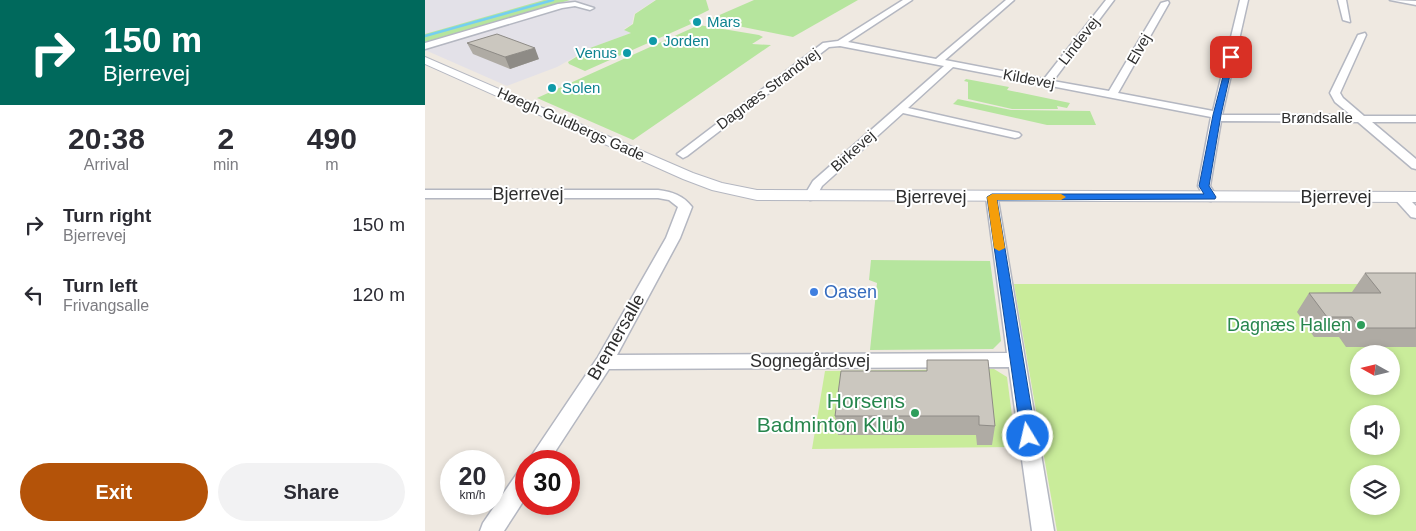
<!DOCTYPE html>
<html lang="en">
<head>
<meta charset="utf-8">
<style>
  body { margin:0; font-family:Arial,sans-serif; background:#f2f2f3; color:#2b2b33; height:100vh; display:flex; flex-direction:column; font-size:19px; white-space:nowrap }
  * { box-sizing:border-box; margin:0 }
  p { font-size:16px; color:#7c7c81 }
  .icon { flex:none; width:28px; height:28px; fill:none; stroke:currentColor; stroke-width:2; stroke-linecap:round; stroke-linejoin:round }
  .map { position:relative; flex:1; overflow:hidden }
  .drawer { display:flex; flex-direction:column; background:#fff; width:425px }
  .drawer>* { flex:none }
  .guide { background:#00695c; color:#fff; overflow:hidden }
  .needle { width:32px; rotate:278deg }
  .controls { position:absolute; left:925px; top:345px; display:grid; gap:10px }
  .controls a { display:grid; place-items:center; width:50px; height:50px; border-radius:50%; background:#fff; box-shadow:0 2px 8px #0003; font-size:25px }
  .speed { position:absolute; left:15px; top:450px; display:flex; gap:10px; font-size:25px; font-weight:700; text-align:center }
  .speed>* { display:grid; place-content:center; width:65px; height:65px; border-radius:50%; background:#fff; box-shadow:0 2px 8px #0003; line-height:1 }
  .speed small { font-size:12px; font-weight:400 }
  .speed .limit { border:8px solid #d22; background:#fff; color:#111 }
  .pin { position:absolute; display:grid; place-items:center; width:42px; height:42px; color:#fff; margin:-21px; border-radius:10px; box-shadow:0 2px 8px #0006 }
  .me { position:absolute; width:55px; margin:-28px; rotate:351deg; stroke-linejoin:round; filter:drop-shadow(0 0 4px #0008) }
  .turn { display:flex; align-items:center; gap:18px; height:105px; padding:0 20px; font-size:22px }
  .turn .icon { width:65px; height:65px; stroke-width:2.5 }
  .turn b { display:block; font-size:35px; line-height:42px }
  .eta { display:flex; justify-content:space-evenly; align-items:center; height:85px; text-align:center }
  .eta b { font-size:30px; font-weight:700; line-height:35px }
  .primary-button { display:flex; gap:10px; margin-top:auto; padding:10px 20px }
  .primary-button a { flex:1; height:58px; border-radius:30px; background:#b45309; color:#fff; font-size:20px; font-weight:700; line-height:58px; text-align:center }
  .primary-button a+a { background:#f2f2f3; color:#2b2b33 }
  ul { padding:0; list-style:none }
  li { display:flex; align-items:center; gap:15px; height:70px; padding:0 20px }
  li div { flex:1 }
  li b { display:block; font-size:19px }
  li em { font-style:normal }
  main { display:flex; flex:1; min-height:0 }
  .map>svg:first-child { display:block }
  .industrial { fill:#e3e1e8 }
  .green { fill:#b6e59e }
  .pitch { fill:#c9ec9a; fill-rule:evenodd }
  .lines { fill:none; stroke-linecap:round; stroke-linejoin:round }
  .stream { stroke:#75cff0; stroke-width:2.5 }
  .minor-casing { stroke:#b4b7c1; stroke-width:3 }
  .tertiary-casing { stroke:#b4b7c1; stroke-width:2 }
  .minor { fill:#fff; fill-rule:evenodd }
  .tertiary { fill:#fff; fill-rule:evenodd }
  .wall { fill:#afaba4 }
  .shaded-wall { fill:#8e8b86 }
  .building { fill:#cbc7bf; stroke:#8e8b86 }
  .route { fill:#1a73e8; stroke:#114b97 }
  .slow { fill:#f59e0b }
  .culture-dot { fill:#0f9aa8; stroke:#fff; stroke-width:2 }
  .shop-dot { fill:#3f7fe0; stroke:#fff; stroke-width:2 }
  .leisure-dot { fill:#2e9e5b; stroke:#fff; stroke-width:2 }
  .labels { text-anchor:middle; stroke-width:4; stroke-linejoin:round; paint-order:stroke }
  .far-culture-label { font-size:15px; fill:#0d838f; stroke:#fff; text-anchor:start }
  .far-street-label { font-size:15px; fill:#2e2e2e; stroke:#fff }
  .street-label { font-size:18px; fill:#2e2e2e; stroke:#fff }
  .shop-label { font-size:18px; fill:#366cbe; stroke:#fff; text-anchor:start }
  .leisure-label { font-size:18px; fill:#27864d; stroke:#fff; text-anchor:end }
  .near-leisure-label { font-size:21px; fill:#27864d; stroke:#fff; text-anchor:end }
</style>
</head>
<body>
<main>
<section class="drawer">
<div class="guide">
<div class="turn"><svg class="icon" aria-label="right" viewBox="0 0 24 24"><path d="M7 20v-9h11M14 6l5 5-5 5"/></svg><div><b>150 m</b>Bjerrevej</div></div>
</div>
<div class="eta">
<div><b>20:38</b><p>Arrival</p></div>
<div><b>2</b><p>min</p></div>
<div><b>490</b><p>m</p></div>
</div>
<ul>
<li><svg class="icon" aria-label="right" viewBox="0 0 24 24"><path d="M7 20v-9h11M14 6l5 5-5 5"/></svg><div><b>Turn right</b><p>Bjerrevej</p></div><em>150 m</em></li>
<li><svg class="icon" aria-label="left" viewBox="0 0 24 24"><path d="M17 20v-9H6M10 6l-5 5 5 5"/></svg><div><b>Turn left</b><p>Frivangsalle</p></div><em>120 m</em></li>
</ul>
<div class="primary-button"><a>Exit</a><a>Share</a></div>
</section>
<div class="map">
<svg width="991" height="531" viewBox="0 0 991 531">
  <rect width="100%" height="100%" fill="#efe9e1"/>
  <path class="industrial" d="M0 0H230L209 14 207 24 199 29 206 33 154 52 155 54 132 67 82 86 0 50Z"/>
  <g class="green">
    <path d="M119 0H145L0 42V34Z"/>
    <path d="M231 0H281L284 10 264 20 266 24 160 71 144 64 143 62 156 54 154 52 206 33 199 30 208 24 210 14Z"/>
    <path d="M329 0H433L368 37 283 20Z"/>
    <path d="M274 25 334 35 338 37 327 44 346 45 208 140 112 98Z"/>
    <path d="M541 79 584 87 582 90 645 103 642 108 632 106 633 109H587L543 99V82L539 81Z"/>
    <path d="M528 98 586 110 665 111 671 125H622L528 104 533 99Z"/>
    <path d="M446 260 565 261 576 341 568 349 445 350 452 283 444 280Z"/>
  </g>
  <g class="pitch">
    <path d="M589 284H991V531H632ZM934 354H966V386H934ZM934 414H966V446H934ZM934 474H966V506H934Z"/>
    <path d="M569 369 582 377 591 447 387 449 400 371Z"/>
  </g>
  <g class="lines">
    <path class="stream" d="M0 36 128 0"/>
    <defs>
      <g id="minor">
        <path d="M478 0H487L423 42 511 59 581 0H589L520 60 619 79 681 0H689L628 81 684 91 736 3 743 1 744 3 693 93 788 111 815 0H823L797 115H926L910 102 905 93 933 35 940 33 941 35 915 93 918 98 939 116H991V122H947L991 159V169L987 168 933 122 796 121 785 186 792 197 786 201 781 200 773 186 786 117 528 67 483 108 594 133 596 135 594 137 590 138 478 113 397 186 390 199 385 200 379 196 388 181 519 66 415 46 404 47 262 156 258 158 252 154 398 43 413 41Z"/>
        <path d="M913 0H921L925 22 918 20Z"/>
        <path d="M965 0 991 1V5Z"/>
        <path d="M150 2 169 8 165 10 150 6 137 8 0 49V43L133 4Z"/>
        <path d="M0 190H233C247 192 258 195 267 207L255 238 192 355 582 353 561 197 567 193 572 194 629 531H607L584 367 184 369 124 461H103L173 357 241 238 253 207 244 200 233 198H0Z"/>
        <path d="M974 193 979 194 991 206V218L986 217 968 197Z"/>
        <path d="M101 469V497L79 531H55L58 523 93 472Z"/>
      </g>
      <path id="tertiary" d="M0 57 268 173 297 183 332 190 991 192V202L332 200 287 190 258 179 0 64Z"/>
    </defs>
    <use href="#minor" class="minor-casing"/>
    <use href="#tertiary" class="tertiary-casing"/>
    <use href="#minor" class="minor"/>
    <use href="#tertiary" class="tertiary"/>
  </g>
  <g class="wall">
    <path d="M42 43 114 59 85 69 48 54Z"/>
    <path d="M940 273H991V347H921L914 337H889L872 312 884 293 927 292Z"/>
    <path d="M502 371 570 426 567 445H552L551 435H413L410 416Z"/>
  </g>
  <path class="shaded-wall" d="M110 48 114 59 85 69 80 57Z"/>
  <g class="building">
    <path d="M72 34 110 48 80 57 42 43Z"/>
    <path d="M940 273H991V328H935L927 317H902L884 293H956Z"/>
    <path d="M502 360H563L570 426 554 425V416H410L416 371H502Z"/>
  </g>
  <path class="route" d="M806 55 809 57 796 115 784 186 791 197 790 199 572 200 611 436 608 441 603 443 598 441 596 436 562 197 567 194H779L774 186 788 115 803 57Z"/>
  <path class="slow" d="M567 194H636L641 197 636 200H572L580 248 574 251 569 248 562 197Z"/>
  <g class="culture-dot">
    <circle cx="272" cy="22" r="5"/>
    <circle cx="228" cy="41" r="5"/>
    <circle cx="202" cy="53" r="5"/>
    <circle cx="127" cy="88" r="5"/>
  </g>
  <circle class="shop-dot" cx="389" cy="292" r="5"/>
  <g class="leisure-dot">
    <circle cx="936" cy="325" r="5"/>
    <circle cx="490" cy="413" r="5"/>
  </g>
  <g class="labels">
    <g class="far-culture-label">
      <text x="282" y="27">Mars</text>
      <text x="238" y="46">Jorden</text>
      <text x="192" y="58" text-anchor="end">Venus</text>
      <text x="137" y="93">Solen</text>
    </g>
    <g class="far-street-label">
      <text transform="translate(654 41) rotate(-52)" y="5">Lindevej</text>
      <text transform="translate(714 49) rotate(-60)" y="5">Elvej</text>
      <text transform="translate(604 79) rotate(11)" y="5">Kildevej</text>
      <text transform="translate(343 89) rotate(-37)" y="5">Dagnæs Strandvej</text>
      <text x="892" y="123">Brøndsalle</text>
      <text transform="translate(146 124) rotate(24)" y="5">Høegh Guldbergs Gade</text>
      <text transform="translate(428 151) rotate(-42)" y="5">Birkevej</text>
    </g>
    <g class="street-label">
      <text x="103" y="200">Bjerrevej</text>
      <text x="506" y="203">Bjerrevej</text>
      <text x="911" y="203">Bjerrevej</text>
      <text transform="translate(191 337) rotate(-60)" y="6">Bremersalle</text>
      <text x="385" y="367">Sognegårdsvej</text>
    </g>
    <g class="shop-label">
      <text x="399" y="298">Oasen</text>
    </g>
    <g class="leisure-label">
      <text x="926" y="331">Dagnæs Hallen</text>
    </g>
    <g class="near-leisure-label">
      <text x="480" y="408">Horsens<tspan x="480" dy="24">Badminton Klub</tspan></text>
    </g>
  </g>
</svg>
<div class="controls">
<a><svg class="needle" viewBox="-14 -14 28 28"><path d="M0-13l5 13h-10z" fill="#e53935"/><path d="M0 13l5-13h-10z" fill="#7c7c81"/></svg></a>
<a><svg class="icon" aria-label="sound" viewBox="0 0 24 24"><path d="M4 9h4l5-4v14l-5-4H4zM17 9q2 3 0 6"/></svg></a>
<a><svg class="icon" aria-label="layers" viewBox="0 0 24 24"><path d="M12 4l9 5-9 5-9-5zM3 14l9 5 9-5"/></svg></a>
</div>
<div class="speed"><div>20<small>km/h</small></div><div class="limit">30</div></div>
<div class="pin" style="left:806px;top:57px;background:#d93025"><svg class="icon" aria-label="arrive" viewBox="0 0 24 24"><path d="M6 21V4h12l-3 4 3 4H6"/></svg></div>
<svg class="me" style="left:603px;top:436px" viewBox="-20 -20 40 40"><circle r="17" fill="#1a73e8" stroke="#fff" stroke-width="3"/><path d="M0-11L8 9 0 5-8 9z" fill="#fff"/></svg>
</div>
</main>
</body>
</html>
